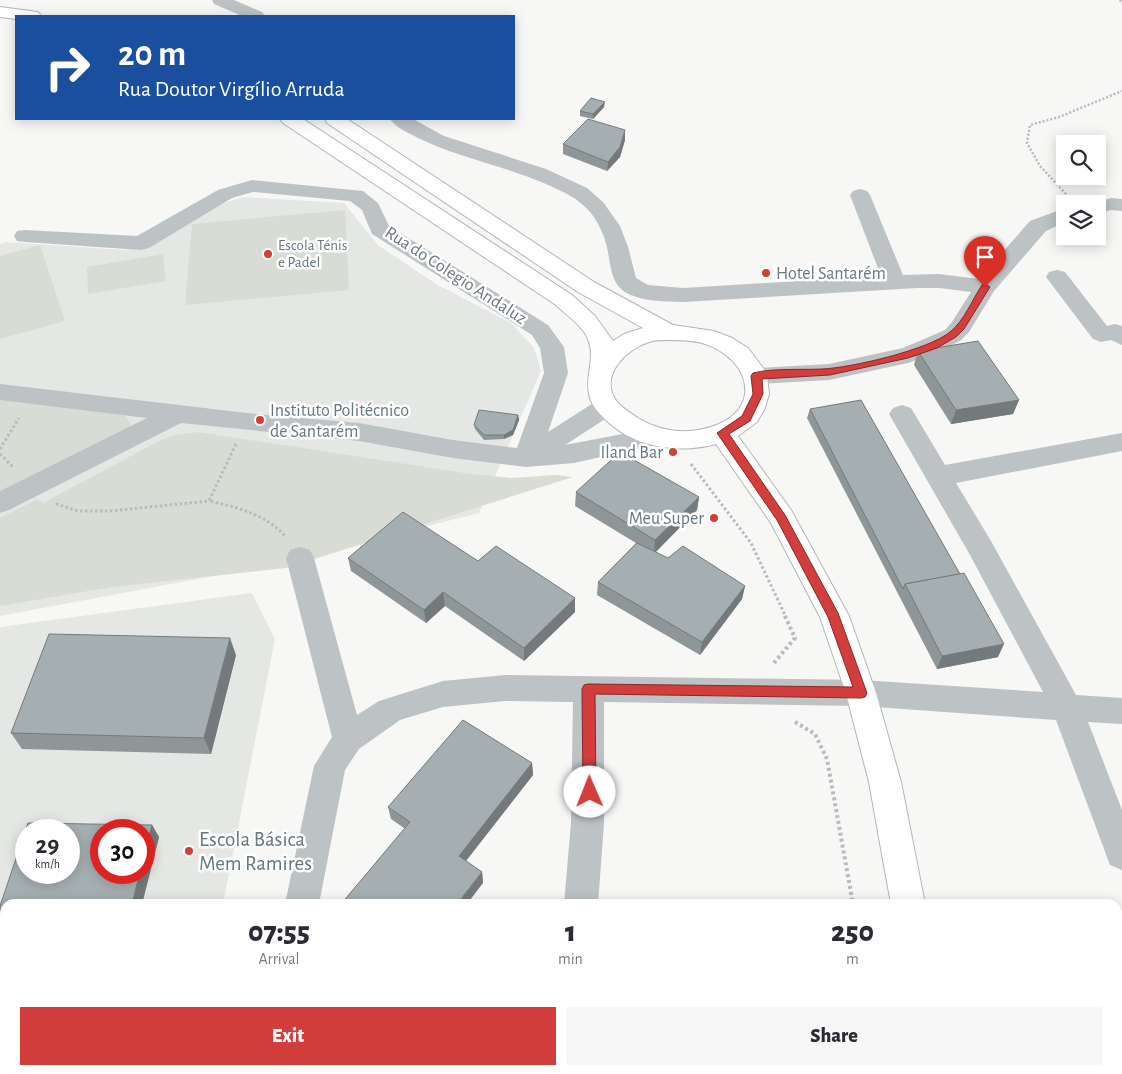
<!DOCTYPE html>
<html lang="en">
<head>
<meta charset="utf-8">
<style>
  body { margin:0; font-family:"Alegreya Sans",sans-serif; background:#f7f7f7; color:#2b2b33; height:100vh; display:flex; flex-direction:column; font-size:19px; white-space:nowrap }
  * { box-sizing:border-box; margin:0 }
  p { font-size:16px; color:#7c7c81 }
  .icon { flex:none; width:28px; height:28px; fill:none; stroke:currentColor; stroke-width:2; stroke-linecap:round; stroke-linejoin:round }
  .map { position:relative; flex:1; overflow:hidden }
  .side { position:absolute; left:0px; top:899px; width:1122px; height:176px; display:flex; flex-direction:column; background:#fff; border-radius:15px 15px 0 0; box-shadow:0 2px 12px #0003 }
  .side>* { flex:none }
  .guide { position:absolute; left:15px; top:15px; width:500px; height:105px; border-radius:0px; box-shadow:0 2px 12px #0003; background:#1a4fa0; color:#fff; overflow:hidden }
  .buttons { position:absolute; left:1056px; top:135px; display:grid; gap:10px }
  .buttons a { display:grid; place-items:center; width:50px; height:50px; border-radius:0px; background:#fff; box-shadow:0 2px 12px #0003; font-size:25px }
  .speed { position:absolute; left:15px; top:819px; display:flex; gap:10px; font-size:25px; font-weight:700; text-align:center }
  .speed>* { display:grid; place-content:center; width:65px; height:65px; border-radius:50%; background:#fff; box-shadow:0 2px 12px #0003; line-height:1 }
  .speed small { font-size:12px; font-weight:400 }
  .speed .limit { border:8px solid #d22; background:#fff; color:#111 }
  .pin { position:absolute; display:grid; place-items:center; width:42px; height:42px; color:#fff; margin:-51px -21px; border-radius:50% 50% 50% 0; rotate:-45deg; box-shadow:0 0 5px #0007 }
  .pin .icon { rotate:45deg }
  .me { position:absolute; width:55px; margin:-28px; rotate:359deg; stroke-linejoin:round; filter:drop-shadow(0 0 4px #0008) }
  .turn { display:flex; align-items:center; gap:18px; height:105px; padding:0 20px; font-size:22px }
  .turn .icon { width:65px; height:65px; stroke-width:2.5 }
  .turn b { display:block; font-size:35px; line-height:42px }
  .eta { display:flex; justify-content:space-evenly; align-items:center; height:85px; text-align:center }
  .eta b { font-size:30px; font-weight:800; line-height:35px }
  .cta { display:flex; gap:10px; margin-top:auto; padding:10px 20px }
  .cta a { flex:1; height:58px; border-radius:0px; background:#d23e3b; color:#fff; font-size:20px; font-weight:800; line-height:58px; text-align:center }
  .cta a+a { background:#f7f7f7; color:#2b2b33 }
  .map>svg:first-child { display:block }
  .built { fill:#e5e7e5; fill-rule:evenodd }
  .green { fill:#d9dcd5 }
  .lines { fill:none; stroke-linecap:round; stroke-linejoin:round }
  .major-casing { stroke:#b1b7b9; stroke-width:2 }
  .path-far2 { stroke:#b7bbbd; stroke-width:2.5; stroke-dasharray:2 2; stroke-linecap:butt }
  .path-far1 { stroke:#b7bbbd; stroke-width:3; stroke-dasharray:2.5 2.5; stroke-linecap:butt }
  .path { stroke:#b7bbbd; stroke-width:4; stroke-dasharray:3 3; stroke-linecap:butt }
  .minor { fill:#bdc2c4; fill-rule:evenodd }
  .major { fill:#fff; fill-rule:evenodd }
  .wall { fill:#8e9698 }
  .shaded-wall { fill:#747a7c }
  .building { fill:#a5afb1; stroke:#747a7c; fill-rule:evenodd }
  .route { fill:#d23e3b; stroke:#882826 }
  .poi-dot { fill:#d23e3b; stroke:#fff; stroke-width:2 }
  .labels { text-anchor:middle; stroke-width:5; stroke-linejoin:round; paint-order:stroke }
  .far-poi-label { font-size:15px; fill:#66787d; stroke:#fff; text-anchor:start }
  .poi-label { font-size:18px; fill:#66787d; stroke:#fff; text-anchor:start }
  .street-label { font-size:18px; fill:#66787d; stroke:#fff }
  .near-poi-label { font-size:21px; fill:#66787d; stroke:#fff; text-anchor:start }
</style>
</head>
<body>
<div class="map">
<svg width="1122" height="1074" viewBox="0 0 1122 1074">
  <rect width="100%" height="100%" fill="#f7f7f5"/>
  <g class="built">
    <path d="M243 197 344 203 378 245 436 284 511 323 534 348 541 371 479 513 278 564 0 616V244L5 242 124 250 148 246 210 208Z"/>
    <path d="M252 593 275 639 223 904H5V1070H191L190 1074H0V627ZM26 830H69V872H26ZM101 830H144V872H101Z"/>
  </g>
  <g class="green">
    <path d="M345 210 349 290 185 305 192 224Z"/>
    <path d="M40 245 65 321 0 339V256Z"/>
    <path d="M163 254 166 281 88 294 87 267Z"/>
    <path d="M0 399 119 414 125 416 131 424 130 428 0 500Z"/>
    <path d="M198 432 471 474 512 478 556 475 573 477 286 568 112 587 0 606V518L37 499 43 503 159 441 175 435Z"/>
  </g>
  <g class="lines">
    <defs>
      <g id="major">
        <path d="M0 7 38 12 41 16H16V19L0 17Z"/>
        <path d="M280 119H303L572 295 595 316 613 341 624 334 643 328 578 292 327 123 325 119H347L594 282 673 325 714 331 732 338 748 348 763 368 767 376 769 394 765 408 757 422 738 436 791 510 849 616 876 693 901 782 925 904H891L869 782 846 693 820 617 771 523 716 444C679 454 634 448 605 419 598 412 591 405 589 394 585 376 595 360 589 342 585 327 566 315 556 305L283 123ZM668 340C679 340 691 340 702 343 724 349 748 369 745 394 743 409 732 418 719 424 688 437 655 432 629 412 625 409 618 404 615 399 600 374 627 349 649 342 655 340 662 340 668 340Z"/>
        <path d="M919 1070H957L958 1074H920Z"/>
      </g>
    </defs>
    <use href="#major" class="major-casing"/>
    <g class="path-far2">
      <path d="M1120 0 1122 3"/>
      <path d="M1066 194 1040 166 1027 143 1030 125 1059 117 1122 91"/>
    </g>
    <g class="path-far1">
      <path d="M236 444 209 501C237 507 267 515 286 537"/>
      <path d="M0 449 19 418"/>
      <path d="M0 454 14 468"/>
      <path d="M691 464 751 543 785 615"/>
      <path d="M56 504 78 511H109L209 501"/>
    </g>
    <g class="path">
      <path d="M774 663 795 638 784 614"/>
      <path d="M795 722 815 734 827 759 853 904"/>
      <path d="M883 1070V1074"/>
    </g>
    <g class="minor">
      <path d="M212 0H234L262 12 265 16H242L214 4Z"/>
      <path d="M390 119H413L444 136 546 169 587 188 603 202 620 226 628 247 636 278 648 285 683 288 881 276 850 195 853 191 860 189 867 191 870 195 903 275 939 274 979 279 1030 221 1065 208V222L1046 231 994 291 969 332 961 340 942 351 908 363 829 380 756 384 747 382 744 376 747 370 756 368 829 364 903 348 945 330 952 322 971 292 939 288H917L683 302C665 301 647 302 631 295 610 287 611 265 607 247 603 231 595 215 583 205 572 195 559 190 546 184 505 166 459 158 418 138 409 133 396 128 390 119Z"/>
      <path d="M252 180 363 191 378 203 389 226 548 325 564 347 568 373 548 432 598 400 607 397 616 400 619 406 616 412 565 445 654 428 663 431 667 437 663 443 574 463 526 467 453 458 359 441 181 423 9 510 0 513V491L147 418 0 400V384L247 413 359 423 453 440 517 448 544 373 540 348 532 335 372 234 362 210 350 201 253 192 232 198 149 248 141 250 25 242 17 241 14 236 17 231 25 230 137 236 218 190Z"/>
      <path d="M1111 198 1122 199V211L1111 210 1098 213V204H1090Z"/>
      <path d="M1057 270 1065 272 1107 326 1115 324 1122 326V345L1111 340 1101 342 1093 339 1046 277 1049 272Z"/>
      <path d="M902 405 911 408 945 465 1122 433V451L956 483 991 541 1076 695 1122 698V724L1088 722 1122 810V870L1110 865 1056 720 861 706 604 702V823L598 904H564L571 823 573 702 505 701 443 707 400 720 359 749 345 770 319 904H285L314 766 332 737 286 558 290 550 300 547 310 550 314 558 357 715 379 701 443 681 505 675 861 680 1043 692 970 555 889 414 893 408Z"/>
      <rect x="248" y="1070" width="38" height="4"/>
      <path d="M521 1070H559L557 1074H519Z"/>
    </g>
    <use href="#major" class="major"/>
  </g>
  <g class="wall">
    <path d="M604 107 593 119 580 116V111Z"/>
    <path d="M625 140 620 157 607 171 563 154V144Z"/>
    <path d="M918 351 1019 400 1013 414 951 424 914 365Z"/>
    <path d="M810 409 998 657 937 669 807 418Z"/>
    <path d="M518 415 519 420 513 435 504 439 484 440 475 429 474 425Z"/>
    <path d="M576 492 699 497 697 510 655 552 668 558 745 586 742 599 700 655 597 595 598 582 636 543 575 506Z"/>
    <path d="M348 558 478 561 575 612 524 661 445 606 426 623 351 571Z"/>
    <path d="M236 655 211 754 22 749 11 733Z"/>
    <path d="M532 763 533 775 466 861 482 872 483 883 391 819 388 807Z"/>
    <path d="M152 825 159 837 142 904H5V956H0V906Z"/>
  </g>
  <g class="shaded-wall">
    <path d="M605 102 604 107 593 119V114Z"/>
    <path d="M625 130V140L620 157 607 171 608 162Z"/>
    <path d="M1019 400 1013 414 951 424 956 410Z"/>
    <path d="M518 415 519 420 513 435 504 439V435Z"/>
    <path d="M699 497 697 510 654 554 655 540Z"/>
    <path d="M745 586 742 599 700 655 702 642Z"/>
    <path d="M443 592 445 606 426 623 424 610Z"/>
    <path d="M575 598V612L524 661V648Z"/>
    <path d="M230 638 236 655 211 754 204 738Z"/>
    <path d="M1004 644 998 657 937 669 942 656Z"/>
    <path d="M532 763 533 775 461 867 459 856Z"/>
    <path d="M152 825 159 837 142 904H132L140 872H144V857Z"/>
    <path d="M482 872 483 883 467 904H457Z"/>
  </g>
  <g class="building">
    <path d="M591 98 605 102 593 114 580 111Z"/>
    <path d="M588 119 625 130 620 147 608 162 563 144Z"/>
    <path d="M978 341 1019 400 956 410 918 351Z"/>
    <path d="M861 400 960 574 905 584 903 589 810 409Z"/>
    <path d="M479 410 518 415 513 430 504 435H484L474 425Z"/>
    <path d="M620 452 699 497 655 540 576 492Z"/>
    <path d="M403 512 478 561 496 546 575 598 524 648 443 592 424 610 348 558Z"/>
    <path d="M637 543 668 558 683 546 745 586 702 642 598 582Z"/>
    <path d="M964 573 1004 644 942 656 905 584Z"/>
    <path d="M49 634 230 638 204 738 11 733Z"/>
    <path d="M463 720 532 763 459 856 482 872 457 904H341L410 822 388 807Z"/>
    <path d="M28 823 152 825 144 857V830H101V872H140L132 904H5V946H0V906ZM26 830H69V872H26Z"/>
  </g>
  <path class="route" d="M985 284 990 287 964 329 956 337 937 348 908 358 830 375 762 379 763 394 750 421 729 434 785 515 838 613 867 693 865 697 861 698 595 694 596 792 594 796 590 798 585 796 583 792 582 689 584 685 588 684 853 687 828 617 777 520 717 433 742 416 753 394 751 376 753 373C772 368 801 370 822 369 850 368 928 350 950 332 964 321 972 300 982 285Z"/>
  <g class="poi-dot">
    <circle cx="268" cy="254" r="5"/>
    <circle cx="766" cy="273" r="5"/>
    <circle cx="260" cy="420" r="5"/>
    <circle cx="673" cy="452" r="5"/>
    <circle cx="714" cy="518" r="5"/>
    <circle cx="189" cy="851" r="5"/>
  </g>
  <g class="labels">
    <g class="far-poi-label">
      <text x="278" y="250">Escola Ténis<tspan x="278" dy="17">e Padel</tspan></text>
    </g>
    <g class="poi-label">
      <text x="776" y="279">Hotel Santarém</text>
      <text x="270" y="416">Instituto Politécnico<tspan x="270" dy="21">de Santarém</tspan></text>
      <text x="663" y="458" text-anchor="end">Iland Bar</text>
      <text x="704" y="524" text-anchor="end">Meu Super</text>
    </g>
    <g class="street-label">
      <text transform="translate(456 275) rotate(33)" y="6">Rua do Colegio Andaluz</text>
    </g>
    <g class="near-poi-label">
      <text x="199" y="846">Escola Básica<tspan x="199" dy="24">Mem Ramires</tspan></text>
    </g>
  </g>
</svg>
<div class="buttons">
<a><svg class="icon" aria-label="search" viewBox="0 0 24 24"><circle cx="10" cy="10" r="6"/><path d="M15 15l6 6"/></svg></a>
<a><svg class="icon" aria-label="layers" viewBox="0 0 24 24"><path d="M12 4l9 5-9 5-9-5zM3 14l9 5 9-5"/></svg></a>
</div>
<div class="speed"><div>29<small>km/h</small></div><div class="limit">30</div></div>
<div class="pin" style="left:985px;top:287px;background:#d93025"><svg class="icon" aria-label="arrive" viewBox="0 0 24 24"><path d="M6 21V4h12l-3 4 3 4H6"/></svg></div>
<svg class="me" style="left:590px;top:792px" viewBox="-20 -20 40 40"><circle r="19" fill="#fff"/><path d="M0-13L10 11 0 6-10 11z" fill="#d23e3b"/></svg>
<div class="guide">
<div class="turn"><svg class="icon" aria-label="right" viewBox="0 0 24 24"><path d="M7 20v-9h11M14 6l5 5-5 5"/></svg><div><b>20 m</b>Rua Doutor Virgílio Arruda</div></div>
</div>
<section class="side">
<div class="eta">
<div><b>07:55</b><p>Arrival</p></div>
<div><b>1</b><p>min</p></div>
<div><b>250</b><p>m</p></div>
</div>
<div class="cta"><a>Exit</a><a>Share</a></div>
</section>
</div>
</body>
</html>
